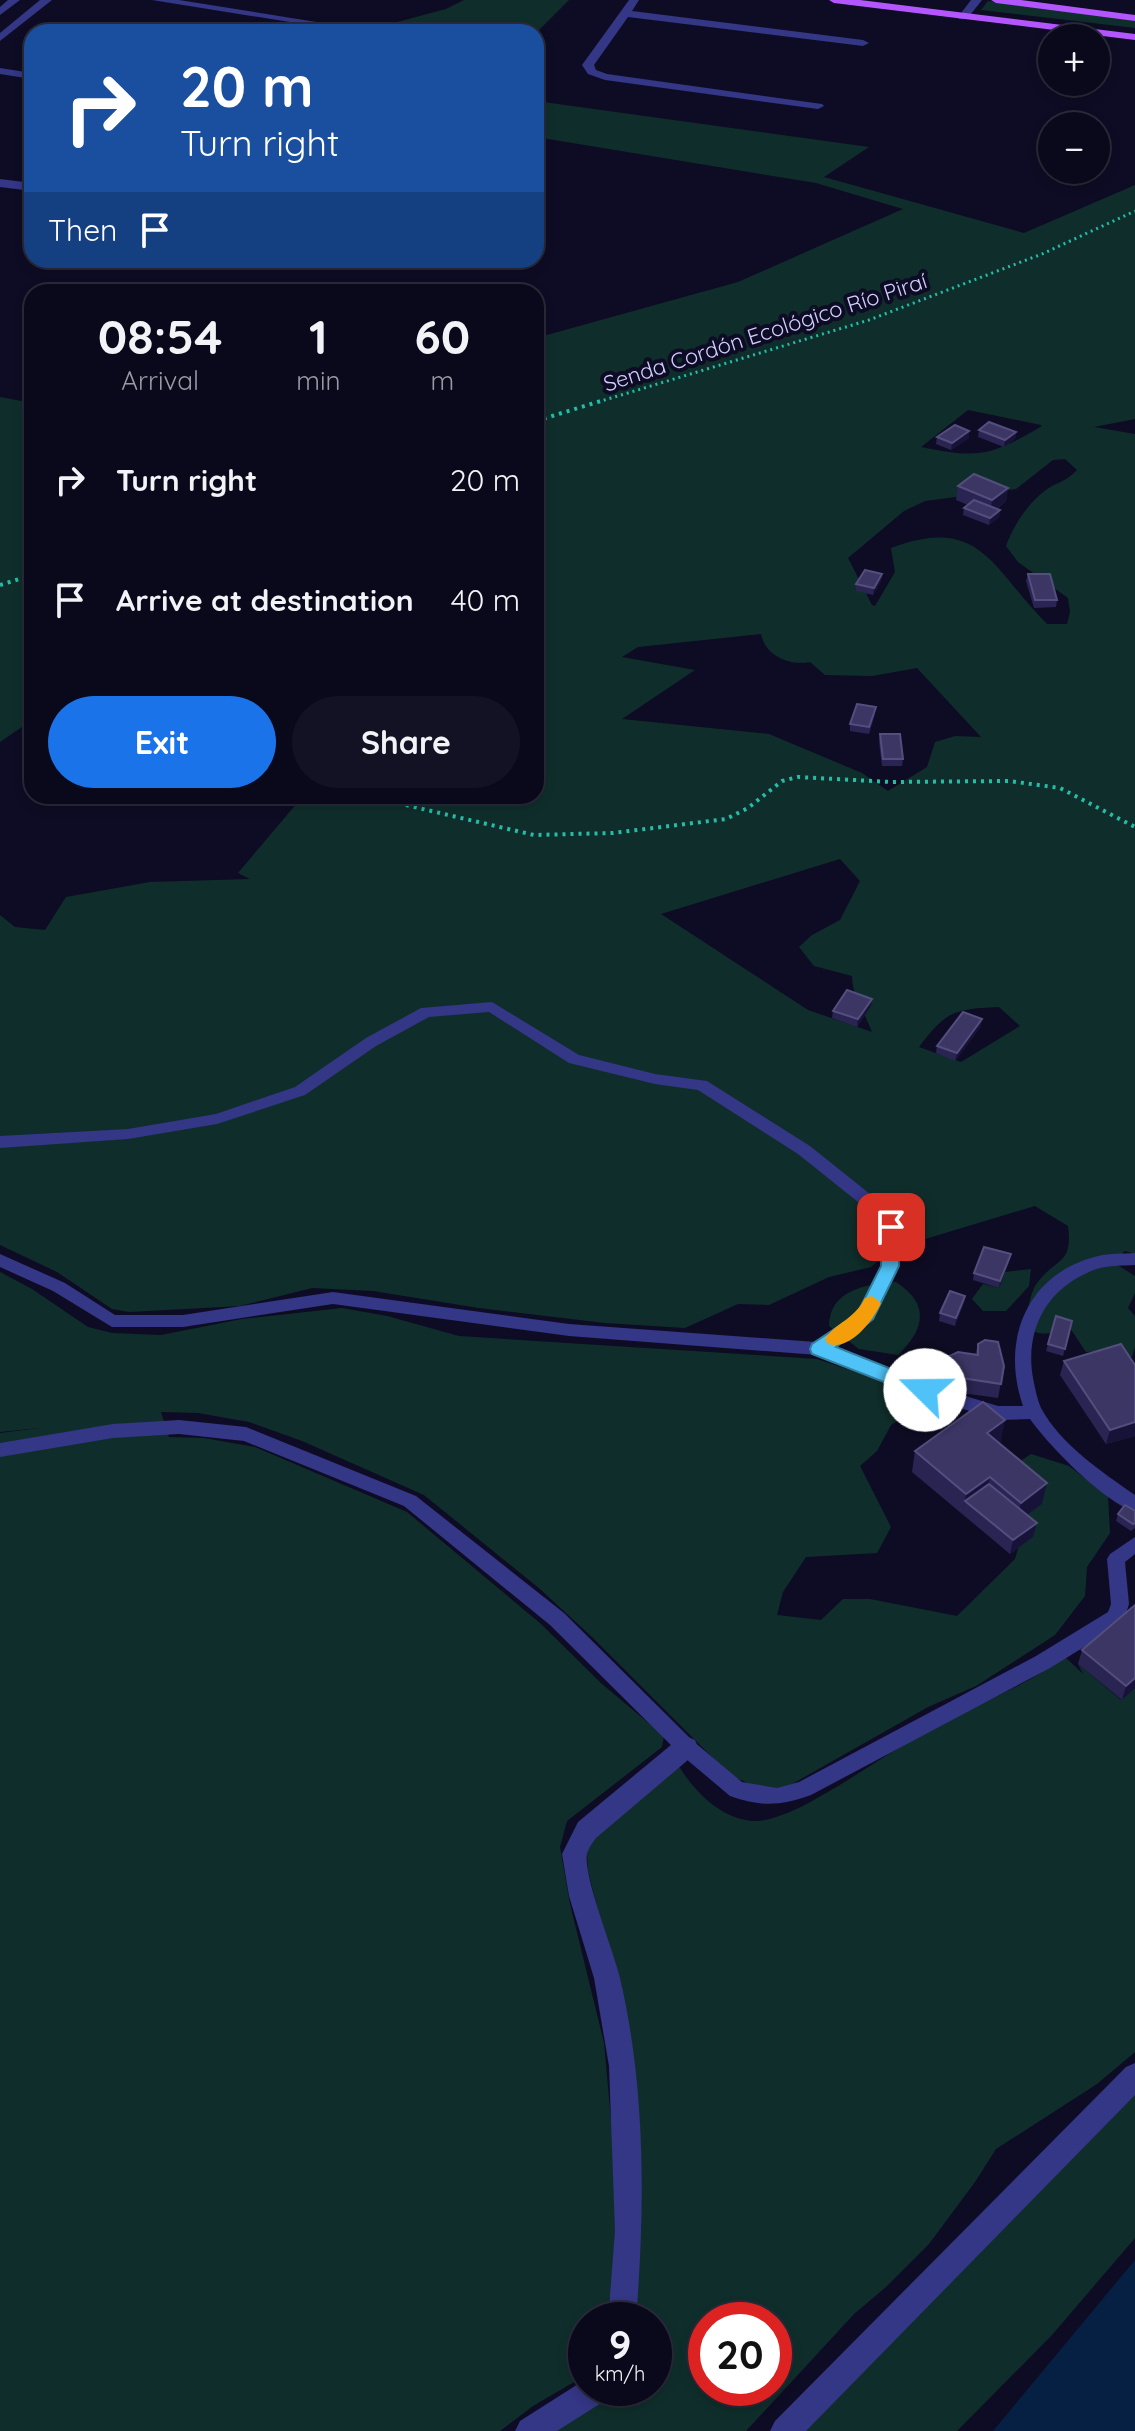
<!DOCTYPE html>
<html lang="en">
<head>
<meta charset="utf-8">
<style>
  body { margin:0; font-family:Quicksand,sans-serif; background:#131224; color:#f1f3f6; height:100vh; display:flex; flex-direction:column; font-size:30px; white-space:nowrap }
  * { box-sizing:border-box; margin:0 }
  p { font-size:26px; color:#999aa3 }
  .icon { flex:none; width:44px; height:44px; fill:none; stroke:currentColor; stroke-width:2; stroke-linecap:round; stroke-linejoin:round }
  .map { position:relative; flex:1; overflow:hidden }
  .drawer { position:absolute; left:24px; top:284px; width:520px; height:520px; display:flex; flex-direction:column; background:#0a091b; border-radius:24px; box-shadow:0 4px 12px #0003,0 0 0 2px #2a2a3a }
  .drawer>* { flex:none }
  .hud { position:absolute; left:24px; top:24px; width:520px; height:244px; border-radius:24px; box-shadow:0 4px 12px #0003,0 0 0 2px #2a2a3a; background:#1a4fa0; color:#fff; overflow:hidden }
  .buttons { position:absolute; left:1038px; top:24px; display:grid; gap:16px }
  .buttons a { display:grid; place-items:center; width:72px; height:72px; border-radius:50%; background:#0a091b; box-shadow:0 4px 12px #0003,0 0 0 2px #2a2a3a; font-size:40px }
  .speed { position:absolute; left:568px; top:2302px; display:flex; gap:16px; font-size:40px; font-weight:700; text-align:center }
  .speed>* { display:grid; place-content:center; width:104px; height:104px; border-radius:50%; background:#0a091b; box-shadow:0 4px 12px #0003,0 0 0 2px #2a2a3a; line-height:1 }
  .speed small { font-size:20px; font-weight:400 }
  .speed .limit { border:12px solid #d22; background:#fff; color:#111 }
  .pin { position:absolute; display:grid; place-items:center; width:68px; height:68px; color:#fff; margin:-34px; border-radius:16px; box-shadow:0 4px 12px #0006 }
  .me { position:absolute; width:88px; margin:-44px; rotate:292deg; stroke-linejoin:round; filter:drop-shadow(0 0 6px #0008) }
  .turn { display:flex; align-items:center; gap:28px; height:168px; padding:0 24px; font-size:36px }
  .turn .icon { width:104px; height:104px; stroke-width:2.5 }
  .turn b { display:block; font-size:56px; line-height:68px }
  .then { display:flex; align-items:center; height:76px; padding:0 24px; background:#0003; gap:16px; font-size:30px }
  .eta { display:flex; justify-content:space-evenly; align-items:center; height:136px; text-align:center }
  .eta b { font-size:48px; font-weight:700; line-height:56px }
  .button { display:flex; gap:16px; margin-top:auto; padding:16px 24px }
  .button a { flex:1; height:92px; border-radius:48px; background:#1a73e8; color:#fff; font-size:32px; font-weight:700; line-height:92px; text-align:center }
  .button a+a { background:#131224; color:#f1f3f6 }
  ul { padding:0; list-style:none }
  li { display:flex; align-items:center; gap:24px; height:120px; padding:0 24px }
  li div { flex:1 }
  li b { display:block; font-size:30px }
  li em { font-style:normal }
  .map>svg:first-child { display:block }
  .green { fill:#0f2e2b; fill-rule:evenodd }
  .water { fill:#062043 }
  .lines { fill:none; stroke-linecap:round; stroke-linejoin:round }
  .path-far1 { stroke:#25bca8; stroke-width:3; stroke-dasharray:2 4; stroke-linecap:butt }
  .path { stroke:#25bca8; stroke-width:4; stroke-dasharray:3 5; stroke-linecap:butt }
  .service { fill:#343686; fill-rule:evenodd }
  .minor { fill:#343686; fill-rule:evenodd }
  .primary { fill:#b456ff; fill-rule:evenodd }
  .wall { fill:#2a2453 }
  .shaded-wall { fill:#171338 }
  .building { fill:#3c3665; stroke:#534e7e; stroke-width:2 }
  .route { fill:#4fc3f7; stroke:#337fa1; stroke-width:2 }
  .slow { fill:#f59e0b }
  .labels { text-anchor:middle; stroke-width:8; stroke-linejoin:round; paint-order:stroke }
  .far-street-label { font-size:22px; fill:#d1cfff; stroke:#0e0c24 }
</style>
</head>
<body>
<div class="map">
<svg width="1135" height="2431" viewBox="0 0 1135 2431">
  <rect width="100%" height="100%" fill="#0e0c24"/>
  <g class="green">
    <path d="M464 0H569L536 33 438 32 386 25 446 9Z"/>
    <path d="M988 1 1135 19V28L981 10Z"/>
    <path d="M536 101 869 147 824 177 1024 233 1135 185V419L1094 427 1135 434V1254L1125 1251 1111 1261 1135 1276V1293L1128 1308 1135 1316V1347L1132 1357 1117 1351 1086 1352 1070 1328C1053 1334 1041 1337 1024 1327 1028 1314 1029 1294 1037 1283 1057 1257 1073 1265 1068 1226L1035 1206 892 1249 871 1267 829 1277 769 1305 738 1304 685 1328 605 1323 479 1308 373 1291 312 1288 240 1306 129 1312 112 1309 57 1272 0 1245V915L15 927 45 930 66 897 150 882 250 879 238 873 303 796H536V338L738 282 903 209 816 183 536 137ZM968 410 1041 425 1042 426C991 456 979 459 921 447ZM1065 459 1077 470C1063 484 1058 481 1046 490 1028 503 1013 526 1006 546L1018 562 1068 598 1070 612 1067 624H1047C991 568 981 514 891 548L895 572 875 606 872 605 848 558 904 511 925 501 1016 489 1053 460ZM761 634C765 656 790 666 810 662L825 675 872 676 917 668 981 737 955 736 935 742 927 767 888 791 862 773 769 734 622 719 695 670 622 657 638 647ZM840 859 860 881 840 920 812 935 799 947 814 966 852 976C852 996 865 1013 872 1032L808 1010 661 914ZM999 1007 1020 1026 961 1062 919 1047C946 1011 954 1009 999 1007Z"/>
    <path d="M0 397 32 403V720L0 742Z"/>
    <path d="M1031 1269 1029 1286 1006 1311H983L972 1299 983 1284 999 1288 1005 1272Z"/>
    <path d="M0 1272 32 1289 88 1327 112 1333 161 1335 242 1319 342 1308 387 1316 459 1336 817 1359 894 1385 908 1414 891 1425 877 1451 860 1466 891 1527 877 1553 806 1557 783 1592 777 1615 821 1620 843 1599H870L957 1616 1015 1559 1025 1526 1008 1469 1031 1454 1069 1466 1108 1496 1110 1533 1087 1567 1085 1596 1055 1635 976 1686 928 1707 785 1788 763 1790 730 1775 593 1638 540 1589 424 1495 302 1441 249 1422 198 1413 161 1412 169 1437 204 1438 255 1447 407 1512 541 1624 602 1684 664 1736 662 1747 567 1821 560 1847 570 1904 604 2043 616 2175 617 2237 608 2313 606 2320H586V2375L533 2406 500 2431H0V1433L40 1428 0 1432Z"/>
    <path d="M896 1282C930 1304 925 1329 898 1355L859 1349 829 1326C829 1290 867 1284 896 1282Z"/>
    <path d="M1064 1656 1083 1674 1078 1664 1121 1700 1135 1688V2052L1097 2084 996 2149 975 2182 929 2244 886 2287 854 2314 746 2431H550L613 2388H654V2320H632L612 1966 588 1871 587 1851 600 1830 677 1763C692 1789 719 1818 752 1821 767 1822 785 1814 799 1808 844 1785 886 1754 931 1729 972 1705 1030 1686 1064 1656ZM706 2320H774V2388H706Z"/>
    <path d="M1135 2093V2238L1052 2335 957 2431H805Z"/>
  </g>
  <path class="water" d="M1135 2260V2431H993Z"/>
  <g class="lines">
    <path class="path-far1" d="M598 402 869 320 1042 254 1135 211"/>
    <g class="path">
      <path d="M536 421 604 400"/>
      <path d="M0 585 32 575"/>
      <path d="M367 796 534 835 613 833 726 819 748 808 782 781 798 777 891 782 1009 781 1060 788 1135 827"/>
    </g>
    <g class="service">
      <path d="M492 1002 579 1055 655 1074 707 1081 810 1146 880 1202 899 1227 898 1266 870 1323 834 1348 930 1385 998 1406H1023C1000 1340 1027 1273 1098 1256 1110 1253 1123 1254 1135 1253V1265C1118 1266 1102 1265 1087 1273 1044 1292 1025 1333 1033 1378 1035 1388 1037 1399 1041 1408 1061 1445 1102 1472 1135 1495V1512C1103 1501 1050 1447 1030 1419L998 1420 919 1395 818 1355 569 1336 333 1304 183 1327H112L53 1291 0 1267V1254L65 1283 115 1315H183L333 1292 569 1324 816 1342 858 1315 882 1266 883 1228 868 1210 798 1154 698 1090 655 1084 569 1063 489 1012 429 1017 376 1046 305 1095 217 1124 128 1139 0 1148V1136L128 1129 216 1114 295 1087 366 1038 421 1008Z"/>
      <path d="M179 1420 246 1427 416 1496 564 1613 693 1741 742 1782 777 1788 799 1782 1036 1656 1108 1612 1111 1604 1107 1559 1110 1554 1135 1537V1554L1125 1562 1129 1604 1123 1623 1050 1668 811 1795C781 1806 760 1807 730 1796L679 1753 550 1625 404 1506 244 1441 179 1434 113 1438 0 1457V1443L113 1424Z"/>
    </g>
    <g class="minor">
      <path d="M8 0H20L0 15V7Z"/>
      <path d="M40 0H52L0 41V33Z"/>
      <path d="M152 0H179L379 32H352Z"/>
      <path d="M629 0H639L632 11 863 40 869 43 863 46 628 17 594 65 596 70 607 74 822 104 824 106 818 109 605 80 588 74 582 65Z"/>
      <path d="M971 0H982L967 19H959L958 17Z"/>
      <path d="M0 68 32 73V79L0 74Z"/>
      <path d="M0 179 32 183V191L0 187Z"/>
      <path d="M686 1736 695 1740 698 1747 695 1754 596 1838C593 1842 588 1849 587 1854 583 1876 614 1952 620 1978 646 2089 645 2208 636 2320H608L615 2231 609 2066 594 1978 569 1896 562 1854 578 1822 677 1740Z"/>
      <path d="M1135 2063V2095L806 2431H770L775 2421 1126 2067Z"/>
      <path d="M586 2379V2388H613L609 2398 557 2431H515L520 2421Z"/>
    </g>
    <g class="primary">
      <path d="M829 0H860L1135 34V40L834 3Z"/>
      <path d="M991 0H1021L1135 15V21L996 3Z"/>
    </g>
  </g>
  <g class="wall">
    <path d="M979 430 1016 432 1015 439 1004 447 978 437Z"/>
    <path d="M969 431V438L951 450 936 444 937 437Z"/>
    <path d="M958 486 1008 488 1006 501 997 509 1000 510 999 517 989 525 963 515 964 508 968 505 956 500Z"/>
    <path d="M882 574 881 581 873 595 856 591V584Z"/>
    <path d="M1028 574 1057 600 1056 607 1034 608 1026 581Z"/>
    <path d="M875 714 869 734 850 731V724Z"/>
    <path d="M880 734 903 759 902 766H882L879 742Z"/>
    <path d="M871 1006 857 1027 832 1018 833 1011Z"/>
    <path d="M981 1026 955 1061 936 1053 937 1046Z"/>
    <path d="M1009 1262 999 1288 973 1280 974 1273Z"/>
    <path d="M965 1296 964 1303 955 1326 939 1321 940 1313Z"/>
    <path d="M1056 1316 1072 1321 1063 1356 1046 1351Z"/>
    <path d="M978 1344 1004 1366 998 1398 947 1391 943 1372 945 1358 975 1355Z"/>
    <path d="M1064 1361 1135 1365V1436L1106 1444 1060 1375Z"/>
    <path d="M1001 1441 999 1443 1042 1504 1027 1515 1033 1537 1010 1554 912 1472 915 1451Z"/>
    <path d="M1135 1511V1528L1131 1531 1116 1521 1118 1514Z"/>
    <path d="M1135 1605V1688L1122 1700 1078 1664 1082 1650Z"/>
  </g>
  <g class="shaded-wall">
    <path d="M542 180V193L536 196V183Z"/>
    <path d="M969 431V438L951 450 952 443Z"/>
    <path d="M1016 432 1015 439 1004 447 1005 440Z"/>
    <path d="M1008 488 1006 501 990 514 992 500Z"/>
    <path d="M1000 510 999 517 989 525 990 518Z"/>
    <path d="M882 574 881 581 873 595 874 588Z"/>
    <path d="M872 999 871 1006 857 1027 858 1019Z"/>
    <path d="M982 1019 981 1026 955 1061 957 1053Z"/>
    <path d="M1011 1254 1009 1262 999 1288 1000 1281Z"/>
    <path d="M965 1296 964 1303 955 1326 956 1318Z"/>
    <path d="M1005 1420 1001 1441 983 1454 987 1433Z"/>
    <path d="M1135 1422V1436L1106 1444 1110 1430Z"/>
    <path d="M990 1477 986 1498 965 1501 962 1515 966 1494Z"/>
    <path d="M1047 1483 1042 1504 1016 1523 1021 1503Z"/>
    <path d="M1037 1523 1033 1537 1010 1554 1013 1540Z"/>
    <path d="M1135 1678V1688L1122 1700 1126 1686Z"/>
  </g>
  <g class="building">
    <path d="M989 422 1016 432 1005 440 979 430Z"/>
    <path d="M955 425 969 431 952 443 937 437Z"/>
    <path d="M974 474 1008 488 992 500 958 486Z"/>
    <path d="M974 500 1000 510 990 518 964 508Z"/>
    <path d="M865 570 882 574 874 588 856 584Z"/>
    <path d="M1028 574H1050L1057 600H1035Z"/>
    <path d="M857 704 876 707 869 727 850 724Z"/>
    <path d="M880 734H900L903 759H883Z"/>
    <path d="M847 990 872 999 858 1019 833 1011Z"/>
    <path d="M963 1012 982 1019 957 1053 937 1046Z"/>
    <path d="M984 1247 1011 1254 1000 1281 974 1273Z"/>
    <path d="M950 1291 965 1296 956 1318 940 1313Z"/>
    <path d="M1056 1316 1072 1321 1065 1349 1048 1344Z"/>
    <path d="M985 1340 998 1342 1004 1366 1001 1384 949 1376 945 1358 958 1352 978 1355V1344Z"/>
    <path d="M1121 1344 1135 1365V1422L1110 1430 1064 1361Z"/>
    <path d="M983 1402 1005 1420 987 1433 1047 1483 1021 1503 990 1477 966 1494 915 1451Z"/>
    <path d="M989 1484 1037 1523 1013 1540 965 1501Z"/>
    <path d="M1125 1505 1135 1511V1523L1133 1524 1118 1514Z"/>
    <path d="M1135 1605V1678L1126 1686 1082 1650Z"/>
  </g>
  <path class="route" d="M891 1220 900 1227 899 1266 873 1319 836 1347 932 1385 935 1390 932 1396 925 1398 812 1354 810 1349 812 1344 857 1314 881 1266 882 1227Z"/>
  <path class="slow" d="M872 1296 881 1303C873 1321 850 1351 828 1344L825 1339C837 1321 853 1321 865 1298Z"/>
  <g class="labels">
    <g class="far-street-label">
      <text transform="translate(765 332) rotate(-18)" y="8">Senda Cordón Ecológico Río Piraí</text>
    </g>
  </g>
</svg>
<div class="buttons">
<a>+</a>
<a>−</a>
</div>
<div class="speed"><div>9<small>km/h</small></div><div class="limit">20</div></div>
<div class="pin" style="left:891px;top:1227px;background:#d93025"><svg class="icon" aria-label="arrive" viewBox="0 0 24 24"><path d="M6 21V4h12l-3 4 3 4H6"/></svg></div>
<svg class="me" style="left:925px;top:1390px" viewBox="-20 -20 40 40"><circle r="19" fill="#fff"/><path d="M0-13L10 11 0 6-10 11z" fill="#4fc3f7"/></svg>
<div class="hud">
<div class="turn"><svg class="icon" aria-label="right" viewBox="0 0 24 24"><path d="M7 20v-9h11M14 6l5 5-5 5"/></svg><div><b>20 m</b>Turn right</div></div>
<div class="then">Then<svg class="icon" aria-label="arrive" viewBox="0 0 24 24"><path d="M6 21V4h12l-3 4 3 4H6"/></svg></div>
</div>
<section class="drawer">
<div class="eta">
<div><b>08:54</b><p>Arrival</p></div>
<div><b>1</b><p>min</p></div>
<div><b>60</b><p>m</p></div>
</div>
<ul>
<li><svg class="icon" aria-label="right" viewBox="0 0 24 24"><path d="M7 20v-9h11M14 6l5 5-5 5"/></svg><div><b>Turn right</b></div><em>20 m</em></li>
<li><svg class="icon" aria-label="arrive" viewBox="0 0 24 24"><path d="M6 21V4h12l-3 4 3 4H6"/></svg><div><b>Arrive at destination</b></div><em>40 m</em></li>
</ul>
<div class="button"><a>Exit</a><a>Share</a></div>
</section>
</div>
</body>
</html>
